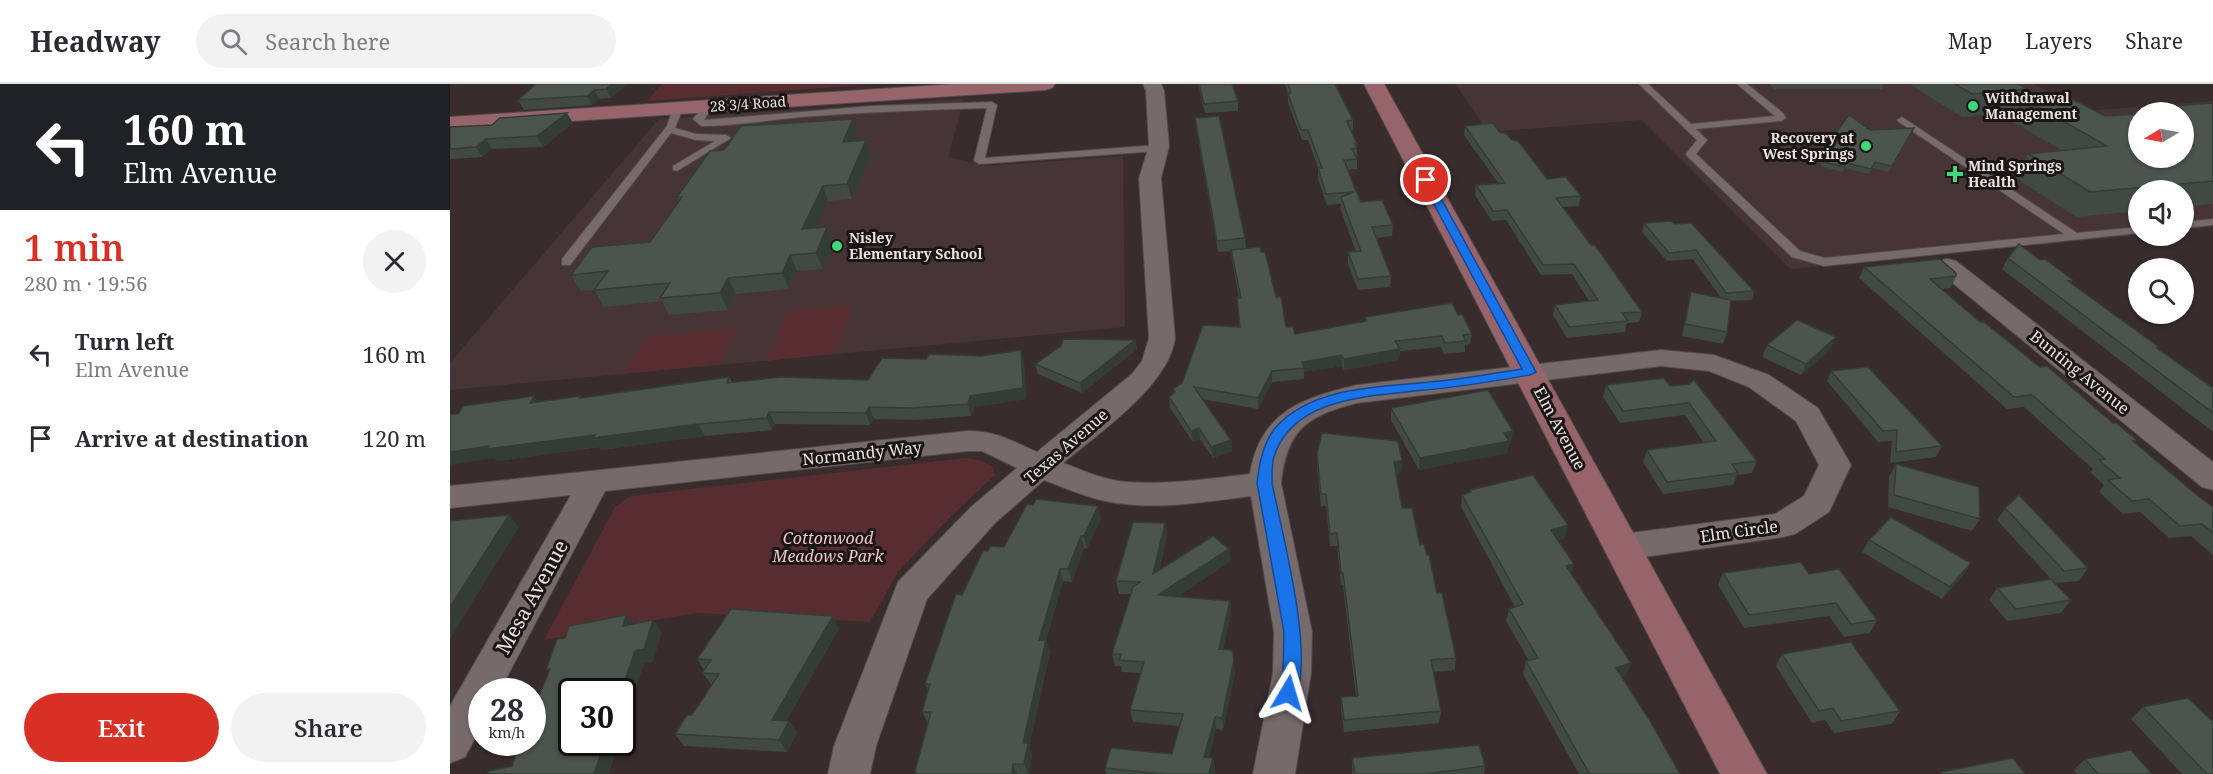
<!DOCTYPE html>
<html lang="en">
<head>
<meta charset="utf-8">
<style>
  body { margin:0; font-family:"Noto Serif",serif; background:#f2f2f3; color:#2b2b33; height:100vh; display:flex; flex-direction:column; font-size:22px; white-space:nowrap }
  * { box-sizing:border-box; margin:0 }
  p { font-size:20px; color:#7c7c81 }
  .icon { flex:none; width:33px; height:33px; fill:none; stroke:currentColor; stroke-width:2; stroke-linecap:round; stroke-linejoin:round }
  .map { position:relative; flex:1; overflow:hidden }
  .details { display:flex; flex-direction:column; background:#fff; width:450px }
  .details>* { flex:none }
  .top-card { background:#202124; color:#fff; overflow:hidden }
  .needle { width:39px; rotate:260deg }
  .fabs { position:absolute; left:1678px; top:18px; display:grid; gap:12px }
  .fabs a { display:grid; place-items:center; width:66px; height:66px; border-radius:50%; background:#fff; box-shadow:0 2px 4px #0004; font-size:30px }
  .speed { position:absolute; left:18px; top:594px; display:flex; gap:12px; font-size:30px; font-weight:700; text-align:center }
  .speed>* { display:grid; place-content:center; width:78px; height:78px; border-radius:50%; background:#fff; box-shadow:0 2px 4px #0004; line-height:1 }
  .speed small { font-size:15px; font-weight:400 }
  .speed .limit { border:3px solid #111; border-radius:9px; background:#fff; color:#111 }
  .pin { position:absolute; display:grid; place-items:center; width:51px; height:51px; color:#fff; margin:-26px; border:3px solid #fff; border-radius:50%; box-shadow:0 2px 6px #0007 }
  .me { position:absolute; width:66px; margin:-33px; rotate:7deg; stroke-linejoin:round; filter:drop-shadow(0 0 4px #0008) }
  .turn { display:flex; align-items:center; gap:21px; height:126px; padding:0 24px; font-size:27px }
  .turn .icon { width:78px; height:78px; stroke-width:2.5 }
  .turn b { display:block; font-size:42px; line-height:51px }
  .round { display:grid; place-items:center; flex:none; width:63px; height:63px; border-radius:32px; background:#f2f2f3 }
  .overview { display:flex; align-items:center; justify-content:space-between; height:102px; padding:0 24px }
  h1 { font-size:36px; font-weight:600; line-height:45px; color:#d93025 }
  .primary-button { display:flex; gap:12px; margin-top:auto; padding:12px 24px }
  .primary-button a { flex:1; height:69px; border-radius:36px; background:#d93025; color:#fff; font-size:24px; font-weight:600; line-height:69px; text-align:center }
  .primary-button a+a { background:#f2f2f3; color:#2b2b33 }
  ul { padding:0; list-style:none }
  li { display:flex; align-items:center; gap:18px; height:84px; padding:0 24px }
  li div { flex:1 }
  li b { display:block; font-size:22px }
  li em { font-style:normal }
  header { display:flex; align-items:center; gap:36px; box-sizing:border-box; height:84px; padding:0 30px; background:#fff; border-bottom:2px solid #e1e1e2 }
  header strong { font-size:28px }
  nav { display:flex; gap:33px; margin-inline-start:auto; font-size:21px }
  .search { width:420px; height:54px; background:#f2f2f3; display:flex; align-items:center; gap:15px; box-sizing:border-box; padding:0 21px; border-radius:33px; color:#7c7c81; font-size:22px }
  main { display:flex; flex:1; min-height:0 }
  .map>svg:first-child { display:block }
  .built { fill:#473536; fill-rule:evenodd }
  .green { fill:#582d32 }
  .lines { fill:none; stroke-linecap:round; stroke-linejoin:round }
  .lane-casing { stroke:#544a4b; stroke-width:2 }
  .street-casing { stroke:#544a4b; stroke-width:2 }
  .secondary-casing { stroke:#544a4b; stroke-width:2 }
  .lane { fill:#776a6b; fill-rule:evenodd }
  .street { fill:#776a6b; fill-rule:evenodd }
  .secondary { fill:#97646b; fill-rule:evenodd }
  .wall { fill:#404942 }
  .shaded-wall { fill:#343c36 }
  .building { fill:#4b554d; stroke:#343c36; stroke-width:1.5 }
  .route { fill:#1a73e8; stroke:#114b97; stroke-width:1.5 }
  .poi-dot { fill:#3fd77d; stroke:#1b1616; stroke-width:2 }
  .labels { text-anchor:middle; stroke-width:6; stroke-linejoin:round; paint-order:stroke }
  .far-poi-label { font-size:14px; font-weight:bold; fill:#ebe3e4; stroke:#1b1616; text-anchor:start }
  .far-street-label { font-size:14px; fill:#ebe3e4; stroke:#1b1616 }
  .street-label { font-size:16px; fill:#ebe3e4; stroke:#1b1616 }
  .park-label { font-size:16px; font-style:italic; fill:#f2c5c8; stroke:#1b1616 }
  .near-street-label { font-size:20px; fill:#ebe3e4; stroke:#1b1616 }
</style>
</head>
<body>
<header>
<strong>Headway</strong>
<div class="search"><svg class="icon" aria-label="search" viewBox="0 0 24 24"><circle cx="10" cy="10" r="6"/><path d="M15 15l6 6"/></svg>Search here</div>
<nav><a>Map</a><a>Layers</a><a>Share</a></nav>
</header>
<main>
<section class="details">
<div class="top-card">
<div class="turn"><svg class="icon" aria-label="left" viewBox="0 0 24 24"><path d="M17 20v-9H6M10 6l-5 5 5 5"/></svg><div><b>160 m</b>Elm Avenue</div></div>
</div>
<div class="overview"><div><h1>1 min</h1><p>280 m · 19:56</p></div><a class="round"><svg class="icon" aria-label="close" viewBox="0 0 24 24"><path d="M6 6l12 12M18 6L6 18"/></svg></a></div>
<ul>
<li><svg class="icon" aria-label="left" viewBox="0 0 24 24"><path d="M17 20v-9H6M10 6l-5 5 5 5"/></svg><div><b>Turn left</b><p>Elm Avenue</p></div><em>160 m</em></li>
<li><svg class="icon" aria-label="arrive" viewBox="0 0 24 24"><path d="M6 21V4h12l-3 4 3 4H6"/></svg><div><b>Arrive at destination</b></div><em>120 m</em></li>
</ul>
<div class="primary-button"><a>Exit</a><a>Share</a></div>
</section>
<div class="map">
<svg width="1763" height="690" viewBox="0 0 1763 690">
  <rect width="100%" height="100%" fill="#382c2d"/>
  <g class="built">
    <path d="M1005 0H1583L1634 27 1763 17V143L1734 146V106H1689V151L1341 185 1192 36 1038 48ZM1689 28H1734V74H1689Z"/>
    <path d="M514 15 498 73 538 82 673 72 675 243 0 306V279L209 35Z"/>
  </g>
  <g class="green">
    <path d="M212 0H425L197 17Z"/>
    <path d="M402 221 386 269 317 277 337 227Z"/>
    <path d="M287 244 270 280 173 290 196 253Z"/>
    <path d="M516 374 530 376 542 382 545 391 499 434 448 488 420 538 246 529 94 556 165 423 180 412Z"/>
  </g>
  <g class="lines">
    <defs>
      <g id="lane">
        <path d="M1189 0H1198L1241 40 1325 32 1287 0H1297L1333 29 1336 34 1331 37 1246 45 1257 56 1246 70 1350 167 1374 174 1614 150 1449 38 1447 36 1452 33 1627 149 1689 143V149L1374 182 1342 173 1237 72 1236 70 1247 56Z"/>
        <path d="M1553 0H1564L1604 23 1596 25Z"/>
        <path d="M542 18 547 21 535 74 708 61 713 64 708 67 529 80 524 77 537 24C475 26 414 28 352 33 318 36 285 42 251 42L243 35 255 20 258 19 263 22 254 36 422 22Z"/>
        <path d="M228 21 233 24 225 44 246 50 276 51 281 54 227 87 223 86V82L265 57 246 56 221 49 120 181H112V175L217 42 223 24Z"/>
        <path d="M1763 135V141L1734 144V138Z"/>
      </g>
      <g id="street">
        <path d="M693 0H711L714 7 719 62 711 94 725 254C719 301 649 349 613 379 634 387 654 396 676 398 717 401 759 395 800 390 810 327 853 314 907 301L1211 266 1264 271 1319 291 1368 324 1401 381 1379 428 1345 450 1333 453 1173 476 1161 472 1156 463 1161 454 1173 450 1325 430 1354 412 1369 381 1346 337 1299 303 1259 287 1211 282 907 319C856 332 837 346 831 399L862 548 861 589 845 690H803L823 589 824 548 801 412C760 417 717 425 675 420 647 418 620 406 594 396L545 439 477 515 426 662 420 690H378L384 662 448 498 521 423 567 384 532 367H518L155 407 49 608H32V641L15 673 0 679V622L121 411 0 424V402L518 347C546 347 562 357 587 368L682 290 692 277 699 254 689 94 699 62 696 7Z"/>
        <path d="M1497 175 1506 177 1763 378V406L1752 403 1488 187 1485 182 1488 177Z"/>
      </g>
      <g id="secondary">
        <path d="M505 0H605L602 4 595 6 0 45V33Z"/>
        <path d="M914 0H934L1317 690H1270Z"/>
      </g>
    </defs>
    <use href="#lane" class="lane-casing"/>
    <use href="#street" class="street-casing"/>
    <use href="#secondary" class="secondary-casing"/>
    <use href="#lane" class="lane"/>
    <use href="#street" class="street"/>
    <use href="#secondary" class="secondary"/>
  </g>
  <g class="wall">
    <path d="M177 0 161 14 149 15 142 21 74 26 68 16Z"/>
    <path d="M748 0H782L788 17V27L755 29Z"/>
    <path d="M835 0H885L903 36V46H901L907 60V85L898 86 906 107 911 118 943 141 942 152 926 154 941 192 940 203 908 206 898 180V168H906L890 124 891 120 877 121 868 95V84L858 56H852L838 19V10Z"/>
    <path d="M1319 0H1434L1432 5H1324Z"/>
    <path d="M1462 0H1568L1578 5 1567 28 1512 33 1461 1Z"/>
    <path d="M1574 15 1655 32 1721 27 1724 22 1763 19V120L1734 123V106H1689V127L1626 133 1566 94 1578 70 1611 66 1563 38Z"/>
    <path d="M745 34 795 154 796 164 826 213 836 243 845 250 915 238V233L1008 231 1022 250 1020 260 1015 261V268L994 270 991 263 950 267 949 276 894 286 892 282 854 288V295L822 298 808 325 752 315 781 356 782 367 763 374 750 355 743 358 720 324 719 313 723 309V305L732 299 790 243 789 214 782 176 781 167 768 168 746 44Z"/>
    <path d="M123 39 93 63 42 65 32 73 0 75V43Z"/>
    <path d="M1015 42 1050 49 1061 55 1097 95 1131 112 1129 122 1113 123 1192 228 1189 238 1177 239 1175 248 1117 254 1103 231 1105 221 1139 217 1122 190 1091 191 1056 136 1042 137 1025 111 1026 101 1048 99 1014 51Z"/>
    <path d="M1420 46 1462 50 1439 88 1423 84 1419 90 1395 84 1392 88 1370 82 1371 77 1375 72 1371 71 1373 66Z"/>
    <path d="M408 50 405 57 416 56 421 71 402 115 378 117 366 144 377 143 383 159 373 185 347 187 339 205 286 210 278 226 219 231 212 217 154 223 145 206 131 207 121 191 200 158 229 117 227 113 274 66Z"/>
    <path d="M1194 139 1224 140 1304 207 1302 216 1281 217 1277 248 1273 260 1232 252 1238 220 1241 208 1271 214 1243 175 1217 177 1192 148Z"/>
    <path d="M1558 174 1623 196 1621 199 1709 263 1708 264 1763 304V348L1552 185Z"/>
    <path d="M1414 183 1506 192 1501 204 1491 205 1530 238 1663 339 1687 356 1685 358 1748 412 1763 423V471L1741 452 1719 454 1690 428 1673 430 1649 408 1654 401 1640 388 1643 385 1574 323 1557 325 1409 194Z"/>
    <path d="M685 256 687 265 632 309 588 290 585 280 611 262Z"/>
    <path d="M1317 261 1381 265 1351 291 1312 273Z"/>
    <path d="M574 278 576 315 524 323 521 332 465 336 424 335 420 341 325 340 322 346 255 352 151 366 149 363 47 377 45 374 88 318 131 312 133 314 279 293 282 298 418 296Z"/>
    <path d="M1381 287 1492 362 1486 373 1440 379 1442 357 1428 358 1377 297Z"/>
    <path d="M1156 301 1220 302 1307 377 1302 389 1287 391 1283 401 1213 410 1193 378 1197 366 1254 359 1235 331 1170 339 1153 313Z"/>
    <path d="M941 324 1061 359 1059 360 1057 369 969 386 941 336Z"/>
    <path d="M867 370 952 377 951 389 946 390 952 424 970 461 987 509 1006 574 1005 586 983 588 991 627 989 639 894 648 891 625V613L906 612 893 501H891L887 462H880L876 422H871L867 383Z"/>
    <path d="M1446 380 1530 435 1522 447 1438 423 1439 393Z"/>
    <path d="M1020 406 1115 454 1108 456 1124 480 1121 489 1181 579 1176 592 1172 593 1230 690H1129L1073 590 1076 577H1079L1056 537 1059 525 1065 523 1011 423 1012 411 1019 409Z"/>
    <path d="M1555 424 1638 484 1629 497 1605 499 1621 516 1611 529 1557 537 1539 516 1547 504 1601 495 1547 436Z"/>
    <path d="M651 434 637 465 634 464 622 498 613 497 596 556 600 568 579 663 582 671 579 690H466L465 687 478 639 472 628 478 607 475 600 512 511 538 467Z"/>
    <path d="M715 439 717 452 709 487 779 465 781 477 727 513 780 517 781 530 773 565 785 589 773 646 766 645 759 673 763 674 765 686 764 690H656L655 684 722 670 730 642 683 638 680 626 690 589 672 588 671 582H665L662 570 681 510H669L666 497Z"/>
    <path d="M1419 456 1521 479 1513 491 1492 515 1412 468Z"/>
    <path d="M1273 489 1359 490 1427 536 1420 549 1394 553 1379 532 1294 544 1268 501Z"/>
    <path d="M389 545 336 637H339L347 649 337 668 234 662 225 650 242 631 262 601 252 589 254 586 247 575Z"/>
    <path d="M1332 570 1450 627 1442 640 1384 649 1375 636 1362 639 1326 582Z"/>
    <path d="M1693 623 1763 690H1732L1681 635Z"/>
    <path d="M902 674 1035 682 1034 690H902Z"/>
    <path d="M1635 675 1702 690H1627L1624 686Z"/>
  </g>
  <g class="shaded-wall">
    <path d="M162 0H177L161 14 156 5Z"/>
    <path d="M144 6 149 15 142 21 137 12Z"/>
    <path d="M117 29 123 39 93 63 87 52Z"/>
    <path d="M403 35 408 50 398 72 393 58Z"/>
    <path d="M1464 44 1462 50 1439 88 1442 82Z"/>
    <path d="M36 55 42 65 32 73 26 63Z"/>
    <path d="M416 56 421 71 402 115 397 100Z"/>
    <path d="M373 102 378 117 359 161 352 145Z"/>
    <path d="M377 143 383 159 373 185 366 169Z"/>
    <path d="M340 171 347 187 339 205 332 189Z"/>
    <path d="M278 194 286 210 278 226 270 209Z"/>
    <path d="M1386 253 1381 265 1351 291 1356 280Z"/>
    <path d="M685 256 687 265 632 309 630 299Z"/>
    <path d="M950 265 949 276 894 286V275Z"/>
    <path d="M571 266 574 278 576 315 524 323 521 332 518 320 520 312Z"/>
    <path d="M892 271V282L854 288 852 278Z"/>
    <path d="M822 287V298L808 325V314Z"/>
    <path d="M84 312 92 324 80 319Z"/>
    <path d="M419 323 424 335 420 341 416 329Z"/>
    <path d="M319 328 325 340 322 346 317 334Z"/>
    <path d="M248 340 255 352 151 366 149 363 47 377 45 374 0 381V368L39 362Z"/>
    <path d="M749 344 750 355 743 358 741 347Z"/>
    <path d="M1063 347 1061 359 1059 360 1057 369 969 386 970 374 1054 349Z"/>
    <path d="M781 356 782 367 763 374 761 363Z"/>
    <path d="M952 377 951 389 943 391 944 378Z"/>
    <path d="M648 422 651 434 637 465 634 452Z"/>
    <path d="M59 431 69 443 0 555V523Z"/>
    <path d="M715 439 717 452 705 503 703 490Z"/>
    <path d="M1118 441 1115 454 1098 458 1101 446Z"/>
    <path d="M631 452 634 464 622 498 618 485Z"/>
    <path d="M779 465 781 477 710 524 708 511Z"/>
    <path d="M1521 479 1513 491 1492 515 1500 503Z"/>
    <path d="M1124 480 1121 492 1116 482Z"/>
    <path d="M610 485 613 497 596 556 600 568 579 663 582 671 579 690H578L574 680 573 659 589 556Z"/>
    <path d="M780 517 781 530 770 577 769 565Z"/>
    <path d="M176 531 186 543 173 542Z"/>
    <path d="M383 532 389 545 330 648 322 636Z"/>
    <path d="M203 536 212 548 203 578 194 580 172 648V608H171L185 567Z"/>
    <path d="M784 576 785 589 773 646 772 634Z"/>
    <path d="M1181 579 1176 592 1162 596 1166 584Z"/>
    <path d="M765 633 766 645 756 685 754 673Z"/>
    <path d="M339 637 347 649 337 668 329 656Z"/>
    <path d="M155 658H169L159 690H144Z"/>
    <path d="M763 674 765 686 764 690H759Z"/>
    <path d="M563 680 567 690H562Z"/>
  </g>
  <g class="building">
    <path d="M86 0H162L156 5 144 6 137 12 68 16Z"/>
    <path d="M749 0H782L788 17 754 20Z"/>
    <path d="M838 0H885L903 36 897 37 907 60H905L907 64 902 65 907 75 894 76 906 107 911 118 932 116 943 141 922 143 941 192 908 195 898 168 911 167 891 113 904 108 876 110 868 84H872L858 46H851L838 10 841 9Z"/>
    <path d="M1505 0H1568L1578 5 1522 10Z"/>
    <path d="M1616 12 1655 32 1689 30V74H1734V28H1703L1734 26 1724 22 1763 19V97L1640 108 1578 70 1657 62 1574 15Z"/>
    <path d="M117 29 87 52 36 55 26 63 0 65V43L42 41 50 34Z"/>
    <path d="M1399 31 1420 46 1464 44 1442 82 1425 78 1421 85 1397 79 1394 83 1371 77 1378 67 1373 66Z"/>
    <path d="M769 32 795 154 767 157 745 34Z"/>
    <path d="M403 35 393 58 416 56 397 100 373 102 352 145 377 143 366 169 340 171 332 189 278 194 270 209 210 214 220 199 144 206 158 187 121 191 142 163 200 158 232 113H227L260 67 274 66 291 42Z"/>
    <path d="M1043 39 1050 49H1056L1061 55 1069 58 1097 95 1116 93 1131 112 1106 114 1141 161H1145L1192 228 1172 229 1178 237 1119 243 1105 221 1148 216 1124 180 1093 181 1057 126 1043 127 1026 101 1055 99 1015 42Z"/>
    <path d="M1221 137 1224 140 1241 139 1304 207 1276 209 1246 166 1219 169 1194 139Z"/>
    <path d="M1569 160 1590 176 1595 175 1623 196 1618 197 1709 263 1707 264 1763 304V329L1558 174Z"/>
    <path d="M810 163 811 168H815L826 213H831L836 243H843L845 250 917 237 915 233 1002 219 1008 231 1012 230 1022 250 1013 251 1016 257 995 259 992 252 945 257 950 265 894 275 892 271 852 278 854 284 822 287 808 314 744 303 781 356 761 363 749 344 741 347 719 313 725 308 723 305 732 299 753 241 790 243 787 214H791L781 166Z"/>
    <path d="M1490 175 1506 189V192L1480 195 1530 238H1534L1590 283 1597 282 1663 339H1666L1687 356 1683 357 1748 412 1763 423V449L1752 440 1730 442 1699 415 1682 417 1658 396 1670 394 1649 376 1655 375 1582 311 1564 313 1414 183Z"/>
    <path d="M1241 208 1281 216 1277 248 1235 240Z"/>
    <path d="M1347 236 1386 253 1356 280 1317 261Z"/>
    <path d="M613 255 685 256 630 299 585 280 611 262Z"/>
    <path d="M571 266 573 304 520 312 518 320 461 324 419 323 416 329 319 328 317 334 248 340 143 354 145 351 37 365 39 362 0 368V331L9 329 13 322 84 312 80 319 131 312 130 314 279 293 277 299 331 293 418 296 432 274 476 275 479 270 531 272Z"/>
    <path d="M1418 283 1492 362 1446 368 1447 346 1433 347 1381 287Z"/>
    <path d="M1214 294 1220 302 1239 300 1244 296 1307 377 1282 380 1288 389 1217 398 1197 366 1266 357 1239 319 1173 327 1156 301Z"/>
    <path d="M1038 306 1063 347 1054 349 1059 357 970 374 941 324Z"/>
    <path d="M872 349 948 357 952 377 944 378 952 424H962L970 461 974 460 977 471H979L987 509H992L1006 574 981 576 991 627 894 636 891 613 908 612 893 489H891L887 449 880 450 876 410H871L867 370Z"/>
    <path d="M1446 380 1529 403 1530 435 1444 411Z"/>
    <path d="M1083 391 1118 441 1101 446 1124 480 1116 482 1181 579 1166 584 1200 637 1230 690H1136L1139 689 1076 577 1088 574 1059 525 1073 520 1012 411 1021 408 1020 406Z"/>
    <path d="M1569 411 1638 484 1614 487 1555 424Z"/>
    <path d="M586 415 648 422 634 452H631L618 485H610L589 556H596L573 659H578L574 680H563L562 690H466V687H465L481 628H472L480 600H475L506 510 512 511 533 467H538L540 462 554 463 577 420 583 421Z"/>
    <path d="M59 431 0 523V437Z"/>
    <path d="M1441 433 1521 479 1500 503 1419 456Z"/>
    <path d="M683 438 715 439 703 490 763 452 779 465 708 511 780 517 769 565 782 566 784 576 772 634 765 633 754 673 763 674 759 690H712L655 684 661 664 722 670 733 630 680 626 694 578 669 576 671 570H662L683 503 690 498 666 497Z"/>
    <path d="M1351 478 1359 490 1389 485 1427 536 1401 540 1386 519 1299 531 1273 489Z"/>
    <path d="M1601 495 1621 516 1566 525 1547 504Z"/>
    <path d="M281 525 383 532 322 636 339 637 329 656 225 650 237 631H242L269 590 252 589 261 576 247 575Z"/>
    <path d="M176 531 173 542 203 536 194 565 185 567 171 608H122V658H155L144 690H38L39 687 62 682 71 658H82V629L100 585 96 586 107 555 115 554 119 542Z"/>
    <path d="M1401 558 1450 627 1391 637 1383 624 1369 627 1332 570Z"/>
    <path d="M1738 614 1761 636H1763V690H1757L1693 623Z"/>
    <path d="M1029 661 1035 682 977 690H905L902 674Z"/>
    <path d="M1681 666 1702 690H1648L1635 675Z"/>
    <path d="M1563 674 1575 690H1493L1491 688Z"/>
  </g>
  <path class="route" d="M976 93 981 96 1086 288 1080 291C1045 297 1011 303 975 306 923 312 840 312 823 376 822 383 822 392 822 399 832 449 865 571 845 614L838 617 832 614 829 609 833 589 834 548 807 399C809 380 813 358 826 343 865 300 937 303 990 297 1018 294 1045 289 1072 285L971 96Z"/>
  <g class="poi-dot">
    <circle cx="1523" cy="22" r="6"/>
    <circle cx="1416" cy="62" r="6"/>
    <path d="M1502 81h6v6h6v6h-6v6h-6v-6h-6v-6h6z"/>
    <circle cx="387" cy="162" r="6"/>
  </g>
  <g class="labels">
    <g class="far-poi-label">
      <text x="1535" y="19">Withdrawal<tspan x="1535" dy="16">Management</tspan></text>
      <text x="1404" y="59" text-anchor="end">Recovery at<tspan x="1404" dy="16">West Springs</tspan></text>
      <text x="1518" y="87">Mind Springs<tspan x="1518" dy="16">Health</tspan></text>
      <text x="399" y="159">Nisley<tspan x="399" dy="16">Elementary School</tspan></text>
    </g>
    <g class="far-street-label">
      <text transform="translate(298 20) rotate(-4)" y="5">28 3/4 Road</text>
    </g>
    <g class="street-label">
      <text transform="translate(1630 288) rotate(39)" y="6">Bunting Avenue</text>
      <text transform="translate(1110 344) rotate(62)" y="6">Elm Avenue</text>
      <text transform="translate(616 362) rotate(-41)" y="6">Texas Avenue</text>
      <text transform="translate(412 369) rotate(-6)" y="6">Normandy Way</text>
      <text transform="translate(1289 447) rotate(-8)" y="6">Elm Circle</text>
    </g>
    <g class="park-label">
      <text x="378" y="460">Cottonwood<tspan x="378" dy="18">Meadows Park</tspan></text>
    </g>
    <g class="near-street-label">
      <text transform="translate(82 513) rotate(-61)" y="7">Mesa Avenue</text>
    </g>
  </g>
</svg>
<div class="fabs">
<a><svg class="needle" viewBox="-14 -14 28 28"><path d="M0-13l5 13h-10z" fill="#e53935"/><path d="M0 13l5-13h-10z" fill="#7c7c81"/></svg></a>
<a><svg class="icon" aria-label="sound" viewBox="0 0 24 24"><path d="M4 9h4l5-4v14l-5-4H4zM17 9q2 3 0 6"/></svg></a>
<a><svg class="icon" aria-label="search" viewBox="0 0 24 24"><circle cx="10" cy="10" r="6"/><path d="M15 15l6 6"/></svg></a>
</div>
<div class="speed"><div>28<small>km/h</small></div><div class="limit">30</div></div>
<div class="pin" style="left:976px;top:96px;background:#d93025"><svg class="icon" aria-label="arrive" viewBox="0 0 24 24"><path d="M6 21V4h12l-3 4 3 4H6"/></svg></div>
<svg class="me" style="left:838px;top:609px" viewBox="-20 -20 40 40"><path d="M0-17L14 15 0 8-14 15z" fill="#1a73e8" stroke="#fff" stroke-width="4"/></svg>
</div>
</main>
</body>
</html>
